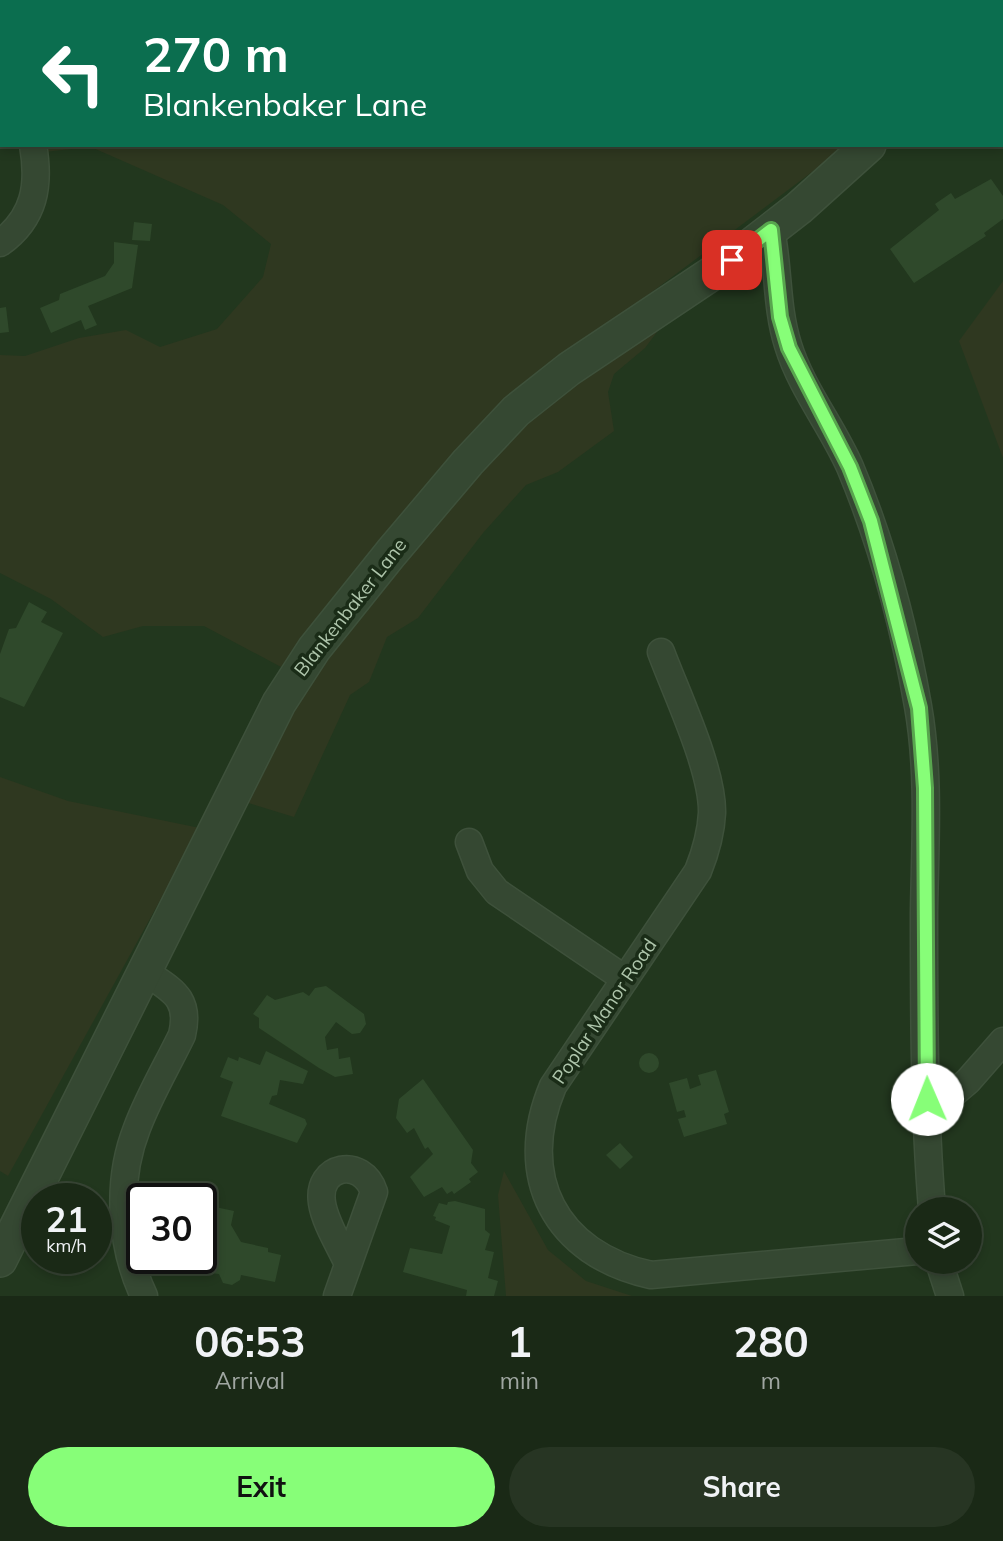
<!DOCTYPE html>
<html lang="en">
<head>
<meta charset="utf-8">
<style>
  body { margin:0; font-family:Mulish,sans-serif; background:#273523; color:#f1f3f6; height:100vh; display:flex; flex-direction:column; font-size:26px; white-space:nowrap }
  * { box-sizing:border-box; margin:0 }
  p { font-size:23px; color:#9fa6a1 }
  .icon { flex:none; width:38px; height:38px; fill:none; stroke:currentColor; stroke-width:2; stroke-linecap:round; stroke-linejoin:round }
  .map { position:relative; height:1296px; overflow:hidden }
  .details { display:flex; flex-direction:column; background:#1a2916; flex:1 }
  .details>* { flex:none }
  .hud { position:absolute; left:0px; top:0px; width:1004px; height:147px; box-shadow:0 4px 10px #0003,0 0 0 2px #384535; background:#0b6e4f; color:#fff; overflow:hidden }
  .controls { position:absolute; left:905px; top:1197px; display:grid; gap:14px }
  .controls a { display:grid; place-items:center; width:77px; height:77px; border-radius:50%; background:#1a2916; box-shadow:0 4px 10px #0003,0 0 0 2px #384535; font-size:35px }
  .speed { position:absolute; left:21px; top:1183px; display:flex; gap:14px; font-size:35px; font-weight:700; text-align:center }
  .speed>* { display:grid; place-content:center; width:91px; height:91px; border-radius:50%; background:#1a2916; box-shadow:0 4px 10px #0003,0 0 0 2px #384535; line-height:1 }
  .speed small { font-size:18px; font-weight:400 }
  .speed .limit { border:4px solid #111; border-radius:10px; background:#fff; color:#111 }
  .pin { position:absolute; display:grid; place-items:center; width:60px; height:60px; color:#fff; margin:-30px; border-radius:14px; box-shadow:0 4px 10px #0006 }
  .me { position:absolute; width:77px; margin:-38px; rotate:359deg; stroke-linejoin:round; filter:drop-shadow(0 0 5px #0008) }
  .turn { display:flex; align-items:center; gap:24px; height:147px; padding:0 28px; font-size:32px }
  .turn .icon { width:91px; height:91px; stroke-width:2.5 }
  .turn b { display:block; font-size:49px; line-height:60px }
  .eta { display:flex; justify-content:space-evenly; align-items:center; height:119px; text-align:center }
  .eta b { font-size:42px; font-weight:700; line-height:49px }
  .button { display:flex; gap:14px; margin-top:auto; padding:14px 28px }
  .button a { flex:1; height:80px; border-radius:42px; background:#87fe78; color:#111; font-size:28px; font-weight:700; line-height:80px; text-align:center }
  .button a+a { background:#273523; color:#f1f3f6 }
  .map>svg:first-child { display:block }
  .green { fill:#2f3820 }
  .building { fill:#2f492b }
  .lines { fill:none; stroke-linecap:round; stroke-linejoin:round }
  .minor-casing { stroke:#3e513b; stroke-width:29 }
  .tertiary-casing { stroke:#3e513b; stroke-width:36 }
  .minor { stroke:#354832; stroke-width:26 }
  .tertiary { stroke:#354832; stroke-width:33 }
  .route-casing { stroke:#58a54e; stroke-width:18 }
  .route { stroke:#87fe78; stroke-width:12 }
  .labels { text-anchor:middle; stroke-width:7; stroke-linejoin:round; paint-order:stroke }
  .street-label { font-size:19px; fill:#aec5ab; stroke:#1a2c17 }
</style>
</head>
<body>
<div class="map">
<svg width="1003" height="1296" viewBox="0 0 1003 1296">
  <rect width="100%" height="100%" fill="#22371e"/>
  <g class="green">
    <path d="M560 0H887L888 2H564Z"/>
    <path d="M43 145H848L580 346 478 434 347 581 281 667 204 626H143L103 637 51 599 0 573V355L25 356 79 338 126 330 160 347 217 329 263 277 271 244 223 205 91 147 44 152Z"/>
    <path d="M1003 281V458L959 341Z"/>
    <path d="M663 324 645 348 614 374 608 392 614 431 558 472 526 485 483 533 418 618 387 637 369 682 350 695 294 817 245 802 300 685 383 580 542 403Z"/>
    <path d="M0 777 68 801 200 828 8 1176 0 1171Z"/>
    <path d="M504 1171 548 1250 586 1281 632 1296H506L498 1195Z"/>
  </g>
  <g class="building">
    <path d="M991 179 1003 196V219L984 233 986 236 914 283 890 249 939 210 935 204 951 193 955 199Z"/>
    <path d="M134 222 152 224 150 241 132 240Z"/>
    <path d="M114 242 138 245 132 288 88 306 97 325 85 330 81 320 51 333 40 308 59 300 60 294 105 276 114 263Z"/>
    <path d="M6 307 9 332 0 333V308Z"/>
    <path d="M29 602 47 612 41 622 63 633 24 707 0 697V654L9 629 16 628Z"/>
    <path d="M326 986 364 1014 366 1024 360 1033 352 1034 336 1022 325 1037 327 1050 338 1048 339 1059 350 1057 353 1074 335 1077 319 1068 259 1028V1018L253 1014 267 995 275 1000 303 992 309 996 315 988Z"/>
    <path d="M266 1051 308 1071 303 1084 280 1080 277 1095 272 1096 269 1104 305 1119 307 1124 297 1143 221 1116 233 1082 220 1077 228 1057 238 1061 239 1057 260 1065Z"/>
    <circle cx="649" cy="1063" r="10"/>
    <path d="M716 1070 729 1112 724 1114 727 1124 684 1137 678 1119 686 1117 684 1110 677 1112 669 1083 687 1078 690 1089 701 1085 698 1075Z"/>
    <path d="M423 1079 473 1150 471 1163 478 1172 469 1179 471 1182 454 1194 452 1191 447 1194 442 1187 424 1197 410 1177 433 1154 428 1147 425 1149 414 1128 407 1133 396 1118 399 1099Z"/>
    <path d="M620 1143 633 1157 620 1169 606 1155Z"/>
    <path d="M455 1201 485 1209V1230L490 1234 485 1250 494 1252 488 1278 498 1281 494 1296H466L467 1290 403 1272 410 1248 442 1254 450 1226 435 1220 436 1217 433 1216 439 1203 447 1205 448 1202Z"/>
    <path d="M201 1204 234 1211 231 1225 241 1242 268 1248V1252L281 1255 275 1282 241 1275 240 1280 232 1285 223 1283 219 1274 194 1271 187 1258H201Z"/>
  </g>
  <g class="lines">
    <defs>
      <g id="minor">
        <path d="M992 0 994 2"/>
        <path d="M254 2 256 0"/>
        <path d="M771 230C779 269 776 307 788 345 801 388 832 426 850 467 882 543 904 626 918 706 930 774 925 845 924 913 924 1011 924 1111 932 1209"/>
        <path d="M0 243C35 218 40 185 33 145"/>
        <path d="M661 652C677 695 713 770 712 813 711 834 706 851 698 871L553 1086C515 1176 555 1254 651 1275L917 1251"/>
        <path d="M469 842 480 871 497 892 625 979"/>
        <path d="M144 971C171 990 191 997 182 1035 167 1066 149 1096 137 1128 116 1181 120 1245 144 1296"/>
        <path d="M927 1099 948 1098 968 1081 1003 1041"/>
        <path d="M939 1262 950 1296"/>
        <path d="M337 1296 374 1192C362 1156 316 1165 322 1203 325 1223 340 1246 348 1264"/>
      </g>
      <path id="tertiary" d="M0 1260 279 703 314 649 391 553 468 462 516 411 569 369 732 260 799 208 869 145"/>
    </defs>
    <use href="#minor" class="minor-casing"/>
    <use href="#tertiary" class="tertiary-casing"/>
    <use href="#minor" class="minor"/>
    <use href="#tertiary" class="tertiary"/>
  </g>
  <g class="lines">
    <defs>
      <path id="route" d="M732 260 771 230 780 317 789 348 850 467 871 521 919 708 925 788 927 1099"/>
    </defs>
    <use href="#route" class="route-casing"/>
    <use href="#route" class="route"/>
  </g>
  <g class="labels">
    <g class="street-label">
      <text transform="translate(350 607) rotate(-52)" y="7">Blankenbaker Lane</text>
      <text transform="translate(604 1011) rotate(-56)" y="7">Poplar Manor Road</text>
    </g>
  </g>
</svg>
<div class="controls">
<a><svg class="icon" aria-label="layers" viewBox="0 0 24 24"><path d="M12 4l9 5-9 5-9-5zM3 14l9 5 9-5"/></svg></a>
</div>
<div class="speed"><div>21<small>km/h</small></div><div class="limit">30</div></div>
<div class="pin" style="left:732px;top:260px;background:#d93025"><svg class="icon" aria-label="arrive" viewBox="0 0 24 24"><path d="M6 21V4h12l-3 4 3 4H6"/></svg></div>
<svg class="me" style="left:927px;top:1099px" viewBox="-20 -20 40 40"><circle r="19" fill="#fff"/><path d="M0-13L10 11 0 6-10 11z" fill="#87fe78"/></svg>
<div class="hud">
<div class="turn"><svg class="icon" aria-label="left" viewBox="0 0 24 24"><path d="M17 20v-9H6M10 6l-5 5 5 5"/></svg><div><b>270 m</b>Blankenbaker Lane</div></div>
</div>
</div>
<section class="details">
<div class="eta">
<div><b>06:53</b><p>Arrival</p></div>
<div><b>1</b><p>min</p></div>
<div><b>280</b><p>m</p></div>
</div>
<div class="button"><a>Exit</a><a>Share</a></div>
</section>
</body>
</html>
